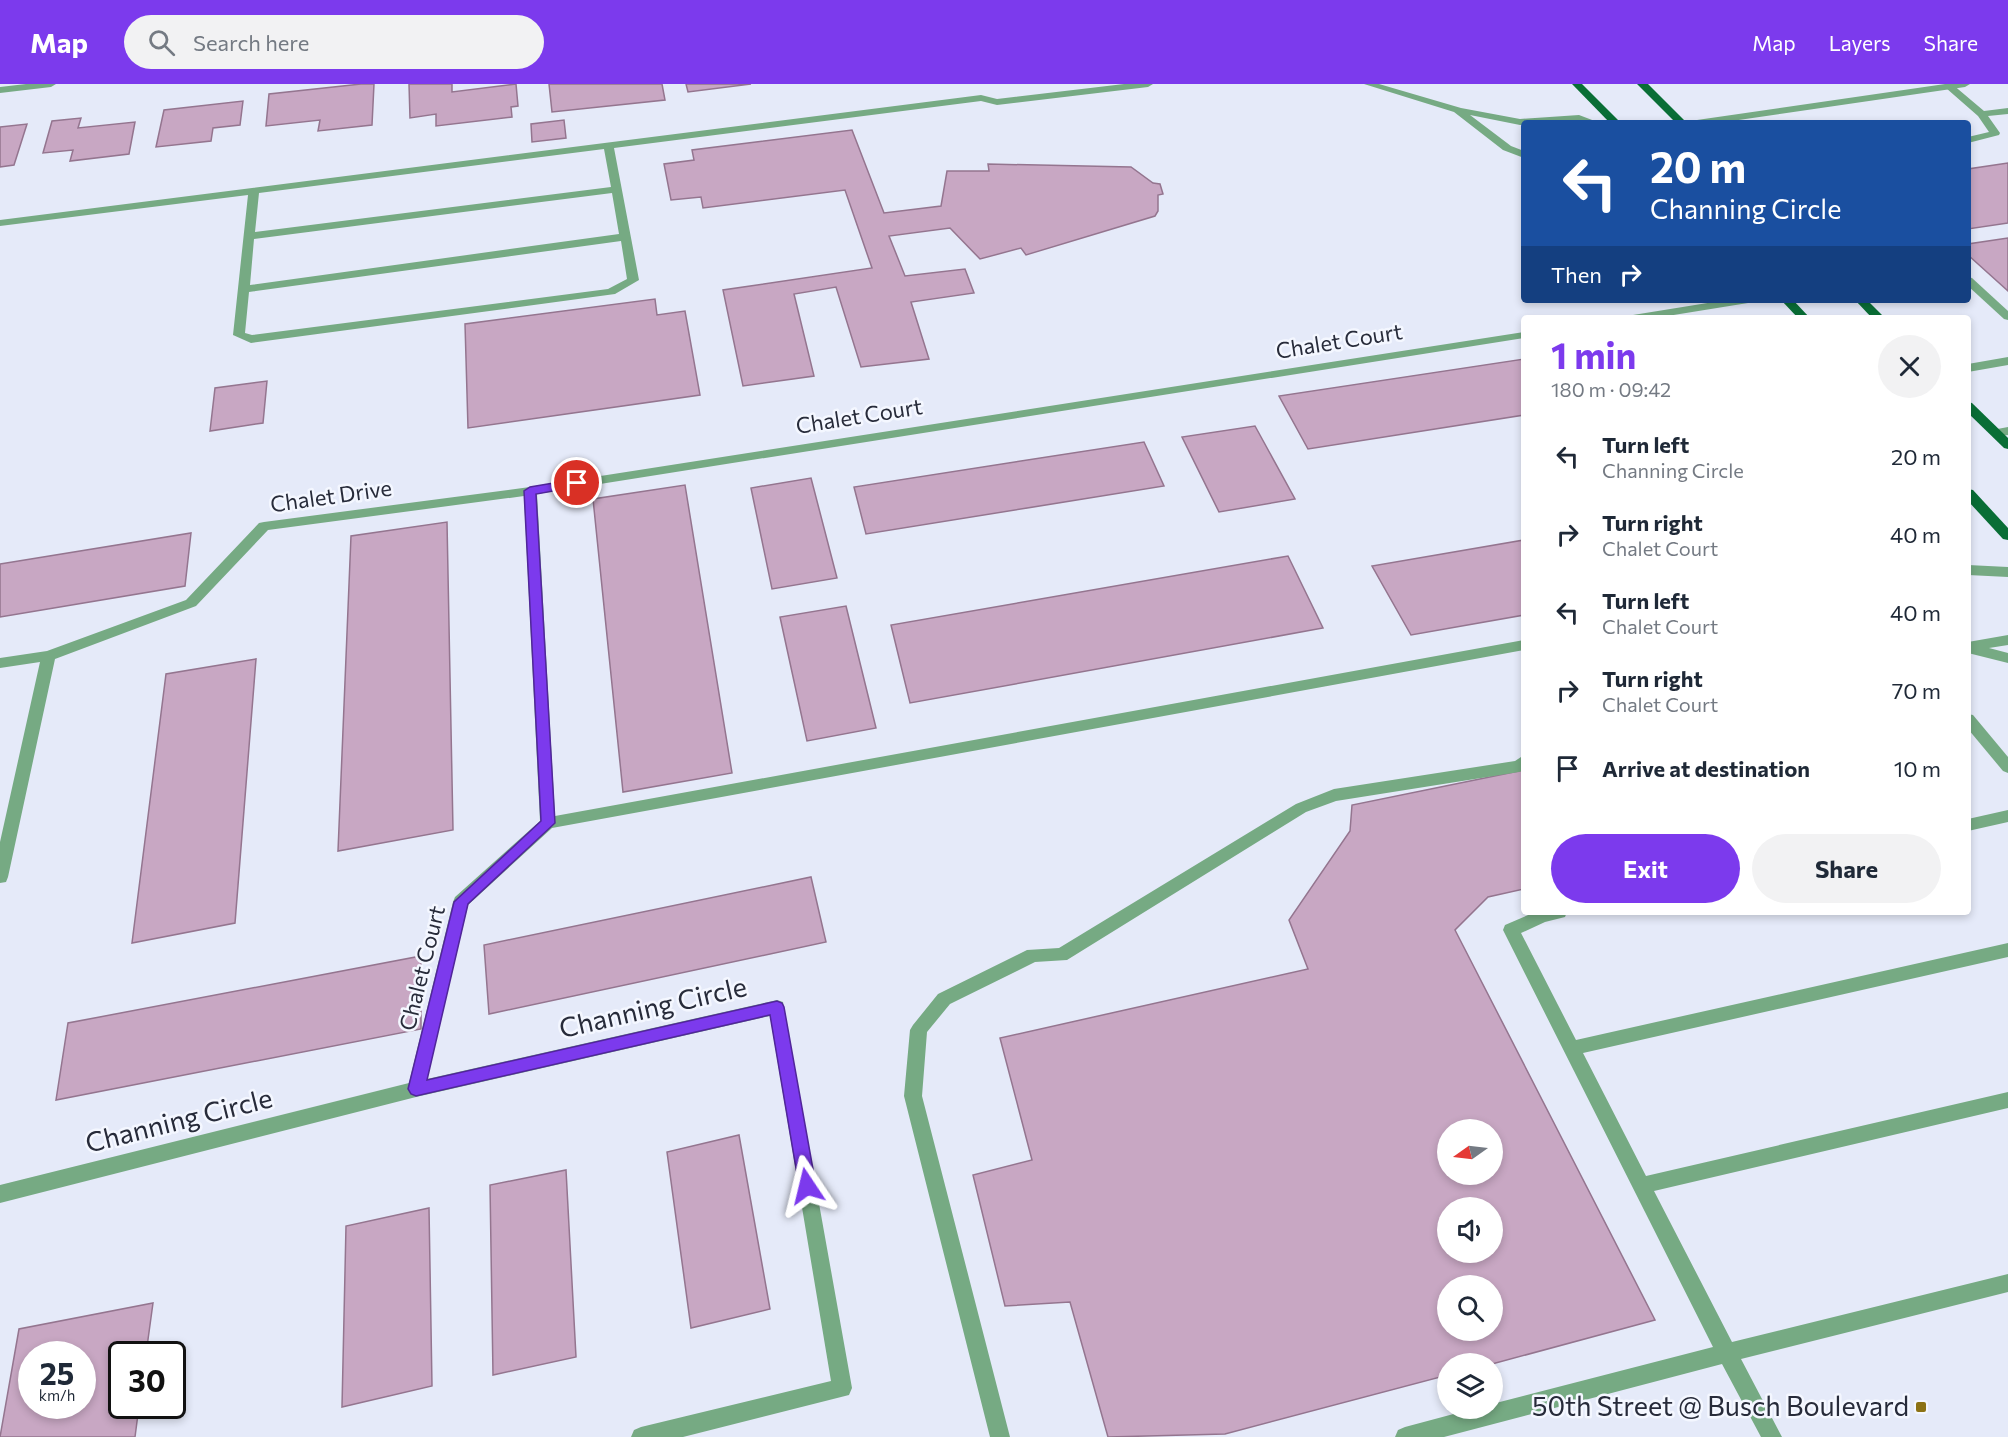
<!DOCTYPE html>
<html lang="en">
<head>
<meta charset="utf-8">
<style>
  body { margin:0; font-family:Commissioner,sans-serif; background:#f2f2f3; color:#1f2937; height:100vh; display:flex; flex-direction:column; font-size:22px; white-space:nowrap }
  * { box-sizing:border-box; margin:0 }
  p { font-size:20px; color:#747a83 }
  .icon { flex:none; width:33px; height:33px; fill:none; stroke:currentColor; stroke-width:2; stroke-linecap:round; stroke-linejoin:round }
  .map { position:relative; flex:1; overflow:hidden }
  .drawer { position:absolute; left:1521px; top:231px; width:450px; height:600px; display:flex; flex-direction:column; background:#fff; border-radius:6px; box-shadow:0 3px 9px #0003 }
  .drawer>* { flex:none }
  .banner { position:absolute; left:1521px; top:36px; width:450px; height:183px; border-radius:6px; box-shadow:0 3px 9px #0003; background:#1a4fa0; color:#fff; overflow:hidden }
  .needle { width:39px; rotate:256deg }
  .buttons { position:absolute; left:1437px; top:1035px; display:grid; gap:12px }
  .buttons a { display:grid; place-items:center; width:66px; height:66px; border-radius:50%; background:#fff; box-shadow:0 3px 9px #0003; font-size:30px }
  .speed { position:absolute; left:18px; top:1257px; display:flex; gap:12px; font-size:30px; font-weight:700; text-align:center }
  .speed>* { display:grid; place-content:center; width:78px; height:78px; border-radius:50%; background:#fff; box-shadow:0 3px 9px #0003; line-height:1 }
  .speed small { font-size:15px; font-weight:400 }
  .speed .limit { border:3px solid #111; border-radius:9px; background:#fff; color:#111 }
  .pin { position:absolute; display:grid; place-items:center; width:51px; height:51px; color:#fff; margin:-26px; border:3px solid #fff; border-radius:50%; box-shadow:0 2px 6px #0007 }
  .me { position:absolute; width:66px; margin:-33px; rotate:350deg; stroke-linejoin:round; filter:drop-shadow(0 0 4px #0008) }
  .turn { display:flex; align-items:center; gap:21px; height:126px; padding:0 30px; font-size:27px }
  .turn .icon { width:78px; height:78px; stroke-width:2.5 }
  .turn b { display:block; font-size:42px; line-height:51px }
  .then { display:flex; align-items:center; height:57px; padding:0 30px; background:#0003; gap:12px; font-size:22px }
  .round { display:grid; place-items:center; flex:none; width:63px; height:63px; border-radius:32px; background:#f2f2f3 }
  .summary { display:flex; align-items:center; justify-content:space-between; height:102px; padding:0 30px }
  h1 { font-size:36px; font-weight:700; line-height:45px; color:#7c3aed }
  .primary-button { display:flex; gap:12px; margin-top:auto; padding:12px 30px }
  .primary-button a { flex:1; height:69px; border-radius:36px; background:#7c3aed; color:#fff; font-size:24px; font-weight:700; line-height:69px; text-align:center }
  .primary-button a+a { background:#f2f2f3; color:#1f2937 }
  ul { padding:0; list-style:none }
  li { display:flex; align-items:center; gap:18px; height:78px; padding:0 30px }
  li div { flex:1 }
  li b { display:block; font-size:22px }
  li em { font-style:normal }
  header { display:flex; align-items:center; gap:36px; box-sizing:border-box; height:84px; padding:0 30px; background:#7c3aed; color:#fff }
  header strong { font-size:28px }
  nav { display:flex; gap:33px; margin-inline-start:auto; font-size:21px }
  .search { width:420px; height:54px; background:#f2f2f3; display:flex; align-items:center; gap:15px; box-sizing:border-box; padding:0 21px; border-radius:33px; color:#747a83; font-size:22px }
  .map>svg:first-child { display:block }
  .building { fill:#c8a7c3; stroke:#94758f; stroke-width:1.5; fill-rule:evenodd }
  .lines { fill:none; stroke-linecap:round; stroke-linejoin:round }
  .lane { fill:#76aa83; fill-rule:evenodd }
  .street { fill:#76aa83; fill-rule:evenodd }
  .primary { fill:#096e36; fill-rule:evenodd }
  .route { fill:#7c3aed; stroke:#51269a; stroke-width:1.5 }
  .poi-dot { fill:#8c7215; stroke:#f4f7ff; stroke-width:2 }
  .labels { text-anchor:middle; stroke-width:5; stroke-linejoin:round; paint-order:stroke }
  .street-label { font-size:22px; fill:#272b3a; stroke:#f4f7ff }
  .near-street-label { font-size:27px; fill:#272b3a; stroke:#f4f7ff }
  .near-poi-label { font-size:27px; fill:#272b3a; stroke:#f4f7ff; text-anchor:end }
</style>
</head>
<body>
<header>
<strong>Map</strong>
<div class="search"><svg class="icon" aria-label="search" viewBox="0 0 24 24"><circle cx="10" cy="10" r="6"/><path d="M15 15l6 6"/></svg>Search here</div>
<nav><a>Map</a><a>Layers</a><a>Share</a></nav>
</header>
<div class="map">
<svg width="2008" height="1353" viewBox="0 0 2008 1353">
  <rect width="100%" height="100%" fill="#e5eaf9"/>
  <g class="building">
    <path d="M361 0H374L372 41 318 47 320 36 266 42 269 10Z"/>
    <path d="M409 0H452V8L516 0 518 22 511 23 512 33 436 42V30L410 34Z"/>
    <path d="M549 0H662L665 16 552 28Z"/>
    <path d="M686 0H751L688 8Z"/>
    <path d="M243 17 240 41 213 44 211 57 156 63 164 26Z"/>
    <path d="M81 34 78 44 135 38 129 70 70 77 73 66 43 69 52 37Z"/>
    <path d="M564 36 566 54 532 58 531 40Z"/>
    <path d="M27 40 14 81 0 83V43Z"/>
    <path d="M852 46 884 129 941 122 947 87H989L988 80 1131 83 1153 99 1160 100 1163 110 1158 111V127L1155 132 1026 171 1021 164 980 175 950 144 889 152 905 192 965 185 974 209 911 218 929 275 861 283 836 203 794 210 814 292 743 302 723 206 872 184 845 106 703 124 701 113 671 116 664 80 694 76 692 66Z"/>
    <path d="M2008 79V139L1968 145V85Z"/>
    <path d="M2008 154V207L1968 171V160Z"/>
    <path d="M655 215 657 231 685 227 700 311 468 344 465 240Z"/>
    <path d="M1524 275V331L1308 365 1279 312Z"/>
    <path d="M267 297 263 339 210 347 215 304Z"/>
    <path d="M1255 342 1295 415 1219 428 1182 353Z"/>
    <path d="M1144 358 1164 402 866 450 854 403Z"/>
    <path d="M811 394 837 494 772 505 751 404Z"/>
    <path d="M685 401 732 689 623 708 593 415Z"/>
    <path d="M447 438 453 746 338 767 351 452Z"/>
    <path d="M191 449 185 502 0 533V480Z"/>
    <path d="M1524 456V531L1411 551 1372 482Z"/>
    <path d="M1288 472 1323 544 910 619 891 541Z"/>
    <path d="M846 522 876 644 807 657 780 533Z"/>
    <path d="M256 575 235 839 132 859 166 590Z"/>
    <path d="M1524 686V805L1488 813 1455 846 1655 1236 1492 1280H1448V1291L1225 1350 1108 1353 1070 1218 1005 1222 973 1091 1032 1076 1000 954 1308 885 1289 836 1350 747 1352 721ZM1448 1046H1492V1090H1448ZM1448 1124H1492V1168H1448ZM1448 1202H1492V1246H1448Z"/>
    <path d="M811 793 826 858 489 930 484 861Z"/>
    <path d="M421 872V945L56 1016 68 939Z"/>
    <path d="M739 1051 770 1225 691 1244 667 1068Z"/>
    <path d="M566 1086 576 1273 493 1291 490 1101Z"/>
    <path d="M429 1124 432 1302 342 1323 346 1142Z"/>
    <path d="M153 1219 146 1270H122V1322H139L135 1353H0L19 1245ZM32 1270H82V1322H32Z"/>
  </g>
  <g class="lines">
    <g class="lane">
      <path d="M1124 0H1153L1148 3 997 21 981 17 614 64 639 196 615 210 251 259 233 251 248 111 0 142V136L981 11 997 15ZM604 65 611 103 255 148 259 109ZM612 109 619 150 250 201 254 155ZM621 157 627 195 608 205 252 251 245 249 249 208Z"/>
      <path d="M1364 0H1379L1461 24 1520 35 1579 31 1600 39 1578 37 1520 41 1470 31 1511 62 1524 67V74L1503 66 1454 28Z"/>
      <path d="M1946 0H1952L1984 27 2008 24V30L1988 32 2000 49 1999 51 1968 59V53L1989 48 1978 32 1946 4Z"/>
      <path d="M1968 193 1972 194 2008 227V236L2004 235 1968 202Z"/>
      <path d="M2008 273V281L1968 288V280Z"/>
      <path d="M2008 551V561L1989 564 2008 569V579L1968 569V558Z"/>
      <path d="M1968 630 1973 631 2008 673V689L2003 687 1968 645Z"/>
      <path d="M1524 671V686L1519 688 1336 717 1306 728 1067 876 1035 878 950 920 927 948 922 1012 1010 1353H990L904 1012 910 946 913 941 938 910 1027 866 1059 864 1296 720 1334 705 1515 677Z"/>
      <path d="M2008 726V738L1968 747V735Z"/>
      <path d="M1535 828H1567L1565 833 1545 838 1521 849 1576 956 2008 859V873L1583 969 1646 1092 2008 1008V1024L1654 1107 1732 1258 2008 1190V1208L1741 1275 1782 1353H1761L1722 1280 1444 1353H1395L1398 1346 1405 1343 1476 1324H1492V1320L1713 1263 1503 846 1505 841Z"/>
    </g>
    <g class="street">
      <path d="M26 0H56L51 3 0 9V3Z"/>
      <path d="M1945 0H1970L1965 3 1718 39H1692L1697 36Z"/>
      <path d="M1726 216H1754L1748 219 1655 234H1627L1633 231Z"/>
      <path d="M1524 248V254L537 410 555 732 1524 556V566L552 744 468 821 427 995 777 916 783 918 852 1304 849 1311 683 1353H631L634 1346 641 1343 831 1297 770 932 416 1013 0 1119V1101L409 999 453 818 455 813 540 737 524 412 268 446 196 522 55 575 8 793 6 798 0 799V758L40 578 0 584V574L47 567 186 516 259 439 264 438 530 403Z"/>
      <path d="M2008 343V351L1996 353 1990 349 1992 346Z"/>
      <path d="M1968 481 2008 483V493L1968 491Z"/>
    </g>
    <g class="primary">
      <path d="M1572 0H1582L1621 39H1610Z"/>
      <path d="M1637 0H1648L1687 39H1676Z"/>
      <path d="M1781 216H1793L1810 234H1798Z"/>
      <path d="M1855 216H1867L1885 234H1872Z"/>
      <path d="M1968 318 1972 319 2008 354V365L2004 364 1968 329Z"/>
      <path d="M1968 405 1973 406 2008 444V456L2003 455 1968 417Z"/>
    </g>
  </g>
  <path class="route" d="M577 395 583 399 581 402 536 410 555 739 468 820 427 996 777 917 782 919 784 923 816 1102 813 1108 807 1110 802 1108 799 1102 770 931 416 1012 411 1010 408 1005 454 818 541 737 524 407 530 403Z"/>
  <rect class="poi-dot" x="1915" y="1317" width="12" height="12" rx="3"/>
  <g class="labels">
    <g class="street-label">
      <text transform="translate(1339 257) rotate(-9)" y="8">Chalet Court</text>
      <text transform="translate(859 332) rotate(-9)" y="8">Chalet Court</text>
      <text transform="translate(331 412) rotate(-8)" y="8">Chalet Drive</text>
      <text transform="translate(422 884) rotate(-76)" y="8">Chalet Court</text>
    </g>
    <g class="near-street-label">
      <text transform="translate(653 924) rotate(-13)" y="9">Channing Circle</text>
      <text transform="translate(179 1037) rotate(-14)" y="9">Channing Circle</text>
    </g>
    <g class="near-poi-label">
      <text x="1909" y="1332">50th Street @ Busch Boulevard</text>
    </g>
  </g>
</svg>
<div class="buttons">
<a><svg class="needle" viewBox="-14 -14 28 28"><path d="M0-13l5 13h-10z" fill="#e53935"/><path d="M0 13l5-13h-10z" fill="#747a83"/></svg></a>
<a><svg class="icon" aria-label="sound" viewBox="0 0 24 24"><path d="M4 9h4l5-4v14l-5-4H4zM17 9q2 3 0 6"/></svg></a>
<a><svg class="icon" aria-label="search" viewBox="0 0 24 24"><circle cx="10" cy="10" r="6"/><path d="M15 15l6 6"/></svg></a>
<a><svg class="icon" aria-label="layers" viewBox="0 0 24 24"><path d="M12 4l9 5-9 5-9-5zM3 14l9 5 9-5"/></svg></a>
</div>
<div class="speed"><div>25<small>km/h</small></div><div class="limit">30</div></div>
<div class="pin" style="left:577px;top:399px;background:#d93025"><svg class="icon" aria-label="arrive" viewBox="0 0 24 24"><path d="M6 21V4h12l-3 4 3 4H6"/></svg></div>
<svg class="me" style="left:807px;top:1102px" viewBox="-20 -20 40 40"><path d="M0-17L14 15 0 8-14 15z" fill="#7c3aed" stroke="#fff" stroke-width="4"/></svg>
<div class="banner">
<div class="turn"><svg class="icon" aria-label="left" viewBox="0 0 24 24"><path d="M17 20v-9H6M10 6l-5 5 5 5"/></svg><div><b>20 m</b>Channing Circle</div></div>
<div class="then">Then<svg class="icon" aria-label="right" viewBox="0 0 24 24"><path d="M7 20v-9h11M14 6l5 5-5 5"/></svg></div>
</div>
<section class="drawer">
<div class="summary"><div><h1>1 min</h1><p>180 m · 09:42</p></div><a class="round"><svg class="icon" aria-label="close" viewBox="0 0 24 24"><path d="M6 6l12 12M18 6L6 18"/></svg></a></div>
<ul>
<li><svg class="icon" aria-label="left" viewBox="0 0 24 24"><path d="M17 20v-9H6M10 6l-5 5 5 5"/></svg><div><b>Turn left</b><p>Channing Circle</p></div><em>20 m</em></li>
<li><svg class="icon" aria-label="right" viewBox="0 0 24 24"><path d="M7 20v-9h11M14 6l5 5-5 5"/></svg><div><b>Turn right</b><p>Chalet Court</p></div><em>40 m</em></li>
<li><svg class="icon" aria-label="left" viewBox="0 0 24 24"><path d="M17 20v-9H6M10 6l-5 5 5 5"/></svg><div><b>Turn left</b><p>Chalet Court</p></div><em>40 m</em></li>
<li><svg class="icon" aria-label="right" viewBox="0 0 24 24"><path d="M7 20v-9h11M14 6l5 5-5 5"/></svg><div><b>Turn right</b><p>Chalet Court</p></div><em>70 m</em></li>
<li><svg class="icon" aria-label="arrive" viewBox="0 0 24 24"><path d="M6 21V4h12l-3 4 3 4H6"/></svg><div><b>Arrive at destination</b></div><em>10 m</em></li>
</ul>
<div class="primary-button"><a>Exit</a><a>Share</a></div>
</section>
</div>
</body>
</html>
